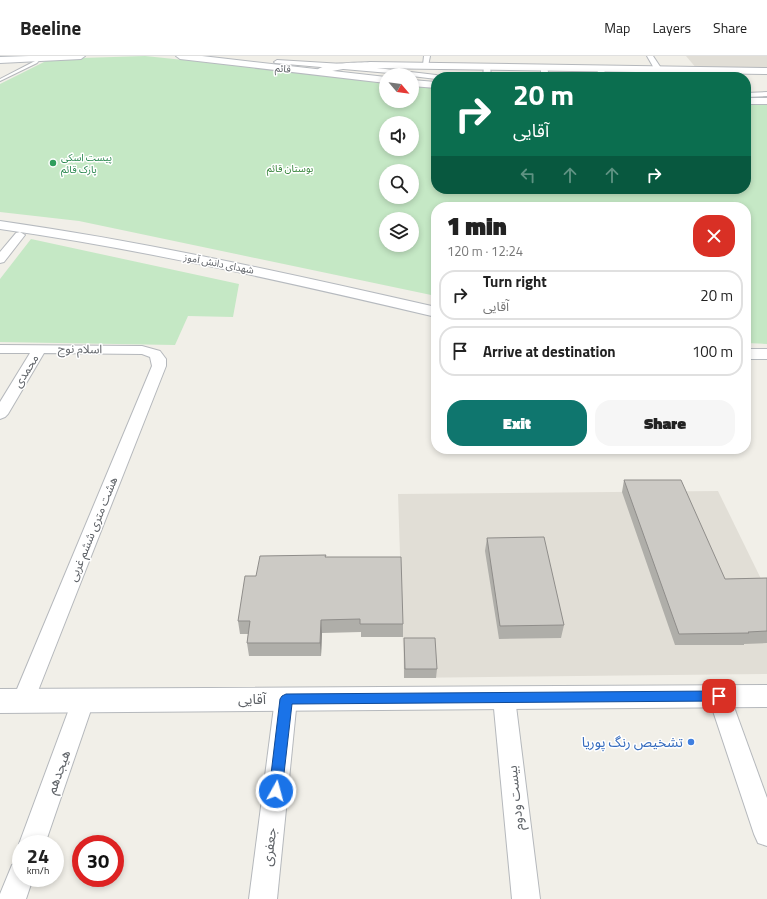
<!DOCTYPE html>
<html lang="en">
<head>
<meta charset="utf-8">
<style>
  body { margin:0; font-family:"Titillium Web","Noto Sans Arabic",sans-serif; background:#f6f6f6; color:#222; height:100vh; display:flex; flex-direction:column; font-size:15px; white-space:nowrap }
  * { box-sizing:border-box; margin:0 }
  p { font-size:13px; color:#767676 }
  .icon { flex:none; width:22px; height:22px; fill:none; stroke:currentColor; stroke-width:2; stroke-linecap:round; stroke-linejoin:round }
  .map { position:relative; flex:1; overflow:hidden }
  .panel { position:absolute; left:431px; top:146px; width:320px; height:252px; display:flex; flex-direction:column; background:#fff; border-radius:16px; box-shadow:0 2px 6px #0003 }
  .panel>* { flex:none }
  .banner { position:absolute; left:431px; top:16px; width:320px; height:122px; border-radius:16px; box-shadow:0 2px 6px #0003; background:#0b6e4f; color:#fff; overflow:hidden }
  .needle { width:26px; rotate:119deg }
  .fabs { position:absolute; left:379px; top:12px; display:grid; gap:8px }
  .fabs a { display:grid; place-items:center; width:40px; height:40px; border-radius:50%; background:#fff; box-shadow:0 2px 6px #0003; font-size:20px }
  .speed { position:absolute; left:12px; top:779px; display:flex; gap:8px; font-size:20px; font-weight:700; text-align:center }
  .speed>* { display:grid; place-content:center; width:52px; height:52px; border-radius:50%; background:#fff; box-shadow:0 2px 6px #0003; line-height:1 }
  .speed small { font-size:10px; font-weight:400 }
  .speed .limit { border:6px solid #d22; background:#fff; color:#111 }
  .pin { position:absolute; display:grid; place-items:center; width:34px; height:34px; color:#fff; margin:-17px; border-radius:8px; box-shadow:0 2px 6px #0006 }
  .me { position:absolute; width:44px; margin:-22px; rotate:7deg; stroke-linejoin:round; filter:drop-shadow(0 0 3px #0008) }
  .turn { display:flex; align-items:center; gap:14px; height:84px; padding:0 16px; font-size:18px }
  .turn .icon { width:52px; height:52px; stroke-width:2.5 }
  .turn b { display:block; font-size:28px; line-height:34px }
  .lanes { display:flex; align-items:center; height:38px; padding:0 16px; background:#0003; justify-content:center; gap:20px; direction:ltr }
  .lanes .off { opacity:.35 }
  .round { display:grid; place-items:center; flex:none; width:42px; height:42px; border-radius:16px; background:#f6f6f6 }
  .headline { display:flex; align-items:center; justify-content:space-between; height:68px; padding:0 16px }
  h1 { font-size:24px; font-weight:800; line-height:30px }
  .button { display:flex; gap:8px; margin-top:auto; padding:8px 16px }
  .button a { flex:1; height:46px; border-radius:16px; background:#0f766e; color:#fff; font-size:16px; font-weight:800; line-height:46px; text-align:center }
  .button a+a { background:#f6f6f6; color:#222 }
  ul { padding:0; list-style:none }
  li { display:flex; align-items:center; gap:12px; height:50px; margin:0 8px 6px; padding:0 8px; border:2px solid #e0e0e0; border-radius:16px }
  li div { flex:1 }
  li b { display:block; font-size:15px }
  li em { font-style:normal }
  header { display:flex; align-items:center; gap:24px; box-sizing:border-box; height:56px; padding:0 20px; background:#fff; border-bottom:1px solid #e0e0e0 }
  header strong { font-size:19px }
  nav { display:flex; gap:22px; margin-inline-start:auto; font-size:14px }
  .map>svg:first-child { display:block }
  .education { fill:#e1ded6 }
  .green { fill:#c5e8c5; fill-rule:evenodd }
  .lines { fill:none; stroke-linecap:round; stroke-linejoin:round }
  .service-casing { stroke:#b5b8bc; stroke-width:2 }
  .minor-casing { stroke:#b5b8bc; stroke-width:2 }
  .tertiary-casing { stroke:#b5b8bc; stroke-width:2 }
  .secondary-casing { stroke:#b6babf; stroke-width:2 }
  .service { fill:#fff; fill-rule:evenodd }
  .minor { fill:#fff; fill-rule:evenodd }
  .tertiary { fill:#fff; fill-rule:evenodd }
  .secondary { fill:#fff; fill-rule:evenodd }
  .wall { fill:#afaea9 }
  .shaded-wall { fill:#8f8d8a }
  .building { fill:#cccac5; stroke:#8f8d8a }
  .route { fill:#1a73e8; stroke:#114b97 }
  .leisure-dot { fill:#2e9e5b; stroke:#fff; stroke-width:1.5 }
  .shop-dot { fill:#3f7fe0; stroke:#fff; stroke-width:1.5 }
  .labels { text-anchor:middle; stroke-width:3; stroke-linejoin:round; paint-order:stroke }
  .far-street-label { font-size:10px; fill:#5f6368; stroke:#fff }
  .far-leisure-label { font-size:10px; fill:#27864d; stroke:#fff; text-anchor:start }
  .far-park-label { font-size:10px; fill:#348238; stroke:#fff }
  .street-label { font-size:12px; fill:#5f6368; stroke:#fff }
  .near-street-label { font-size:14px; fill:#5f6368; stroke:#fff }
  .near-shop-label { font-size:14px; fill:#366cbe; stroke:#fff; text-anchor:end }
</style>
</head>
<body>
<header>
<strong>Beeline</strong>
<nav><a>Map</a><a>Layers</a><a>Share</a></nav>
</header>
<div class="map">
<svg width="767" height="843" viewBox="0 0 767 843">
  <rect width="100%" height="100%" fill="#f1efe8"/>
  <g class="education">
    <path d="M686 0H767V15L697 13Z"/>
    <path d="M718 435 767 535V618L404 622 398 438Z"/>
  </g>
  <g class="green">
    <path d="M145 0 386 25V45H412V28L436 30V133H746V47L767 48V288L746 287V151H436V240L79 165 0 156V28L50 3ZM386 67H412V93H386ZM386 115H412V141H386ZM386 163H412V189H386Z"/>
    <path d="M31 183 239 228 233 261 188 260 175 289 0 286V223Z"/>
  </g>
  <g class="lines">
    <defs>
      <path id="service" d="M38 1 41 2 37 7 0 25V23L35 5Z"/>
      <g id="minor">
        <path d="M424 0H430L428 10 423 9Z"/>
        <path d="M647 0H653L667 21H659Z"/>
        <path d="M277 4 343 8 436 19 440 21H436V23L412 20V19L275 7 274 6Z"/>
        <path d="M487 8 490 10 491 21H483L484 10Z"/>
        <path d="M544 9 547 11 549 21H541V11Z"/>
        <path d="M600 10 603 12 607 21H599L597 12Z"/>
        <path d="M713 12 715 13 723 21H715L710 14Z"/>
        <path d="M767 36V40L746 41V37Z"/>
        <path d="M20 176 25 179 4 206 0 207V196L16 177Z"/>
        <path d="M0 289 142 290 160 295 166 303V310L34 645 31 652 23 654 15 652 12 645 152 310 150 301 142 298 44 297 8 358 5 361 0 363V346L30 297H0Z"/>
        <path d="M719 631 727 633 730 640 767 742V790L758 787 754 778 708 640 711 633Z"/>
        <path d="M504 633 512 635 515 642 540 843H512L493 642 496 635Z"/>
        <path d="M286 634 294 636 297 643 277 843H249L275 643 278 636Z"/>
        <path d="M83 636 91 638 94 645 45 788H21V793L19 788 72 645 75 638Z"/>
        <path d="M21 805V822H33L26 843H0V838L12 809Z"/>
      </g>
      <g id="tertiary">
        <path d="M370 6 767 12V18L370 12 343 13 321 17 317 14C326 6 358 7 370 6Z"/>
        <path d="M767 629V651L0 657V633Z"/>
      </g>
      <g id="secondary">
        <path d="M29 0H85L81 3 0 7V1Z"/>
        <path d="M176 0H202L386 21V27L180 3Z"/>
        <path d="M412 24 436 26V32L412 30Z"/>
        <rect x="746" y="42" width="21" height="6"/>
        <path d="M0 165C147 186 291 218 436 251V261C291 227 147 194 0 173Z"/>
        <rect x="746" y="293" width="21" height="10"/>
      </g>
    </defs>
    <use href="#service" class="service-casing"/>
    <use href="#minor" class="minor-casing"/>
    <use href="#tertiary" class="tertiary-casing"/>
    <use href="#secondary" class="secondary-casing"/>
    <use href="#service" class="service"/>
    <use href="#minor" class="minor"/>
    <use href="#tertiary" class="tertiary"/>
    <use href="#secondary" class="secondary"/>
  </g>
  <g class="wall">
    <path d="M624 424 725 523 767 522V587L744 588V589H675L622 436Z"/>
    <path d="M487 482 564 569 561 582 499 583 485 495Z"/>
    <path d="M326 501 403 568V581H361V576L322 577 321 600H249L247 587 248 578H240L238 565 256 520Z"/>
    <path d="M404 582 437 613 436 622H404Z"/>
  </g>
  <path class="shaded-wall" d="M321 564 322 577 321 600 320 587Z"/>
  <g class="building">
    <path d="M624 424H681L725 523 767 522V575L748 576 749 577 679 578Z"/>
    <path d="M544 481 564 569 500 570 487 482Z"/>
    <path d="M326 499 325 501H401L403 568H360V563L321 564 320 587H247L250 565H238L245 520H256L260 500Z"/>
    <path d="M404 582H435L437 613H405Z"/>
  </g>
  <path class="route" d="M719 635 723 637 725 640 723 644 719 645 292 648 282 735 280 740 276 741 271 740 269 735 280 643 282 640 286 638Z"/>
  <circle class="leisure-dot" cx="53" cy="107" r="4"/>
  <circle class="shop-dot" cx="691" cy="686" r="4"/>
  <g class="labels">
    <g class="far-street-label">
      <text transform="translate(283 12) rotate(6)" y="4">قائم</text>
      <text transform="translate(219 207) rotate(11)" y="4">شهدای دانش آموز</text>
    </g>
    <g class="far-leisure-label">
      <text x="61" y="105">پیست اسکی<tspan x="61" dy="12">پارک قائم</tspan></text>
    </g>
    <g class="far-park-label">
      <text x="290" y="116">بوستان قائم</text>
    </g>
    <g class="street-label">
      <text transform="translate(80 293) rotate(1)" y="4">اسلام نوح</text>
      <text transform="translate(26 315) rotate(-58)" y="4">محمدی</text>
      <text transform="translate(93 473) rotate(-68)" y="4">هشت متری ششم غربی</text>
    </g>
    <g class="near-street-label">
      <text x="252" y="648">آقایی</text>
      <text transform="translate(58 716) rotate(-70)" y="5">هیجدهم</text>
      <text transform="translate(515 742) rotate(-96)" y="5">بیست ودوم</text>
      <text transform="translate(269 791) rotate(-83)" y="5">جعفری</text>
    </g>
    <g class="near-shop-label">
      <text x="683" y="691">تشخیص رنگ پوریا</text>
    </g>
  </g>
</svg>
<div class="fabs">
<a><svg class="needle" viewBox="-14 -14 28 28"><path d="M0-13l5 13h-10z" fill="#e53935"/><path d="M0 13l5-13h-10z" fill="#767676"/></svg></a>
<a><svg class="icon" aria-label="sound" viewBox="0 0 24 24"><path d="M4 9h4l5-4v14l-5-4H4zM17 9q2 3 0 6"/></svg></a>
<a><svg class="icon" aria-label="search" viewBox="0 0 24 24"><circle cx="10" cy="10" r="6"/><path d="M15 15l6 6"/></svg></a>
<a><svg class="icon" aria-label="layers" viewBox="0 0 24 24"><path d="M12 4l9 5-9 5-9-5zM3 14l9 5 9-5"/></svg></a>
</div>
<div class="speed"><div>24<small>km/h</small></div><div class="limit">30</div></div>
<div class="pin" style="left:719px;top:640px;background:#d93025"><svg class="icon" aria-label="arrive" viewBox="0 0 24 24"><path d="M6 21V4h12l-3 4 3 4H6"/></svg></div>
<svg class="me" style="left:276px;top:735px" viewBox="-20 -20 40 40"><circle r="17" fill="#1a73e8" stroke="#fff" stroke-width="3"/><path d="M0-11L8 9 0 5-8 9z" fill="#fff"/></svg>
<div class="banner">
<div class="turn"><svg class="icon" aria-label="right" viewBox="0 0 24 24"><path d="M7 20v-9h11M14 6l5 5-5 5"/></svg><div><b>20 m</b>آقایی</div></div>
<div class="lanes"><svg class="icon off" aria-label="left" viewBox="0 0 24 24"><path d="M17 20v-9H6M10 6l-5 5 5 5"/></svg><svg class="icon off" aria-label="ahead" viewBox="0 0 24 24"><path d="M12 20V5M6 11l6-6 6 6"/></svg><svg class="icon off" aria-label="ahead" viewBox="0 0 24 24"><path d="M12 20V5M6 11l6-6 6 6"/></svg><svg class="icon" aria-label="right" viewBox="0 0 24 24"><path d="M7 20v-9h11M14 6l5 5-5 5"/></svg></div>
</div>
<section class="panel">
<div class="headline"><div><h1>1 min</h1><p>120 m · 12:24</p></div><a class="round" style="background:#d93025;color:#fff"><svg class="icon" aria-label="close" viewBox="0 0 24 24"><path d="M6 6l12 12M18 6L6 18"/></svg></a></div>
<ul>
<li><svg class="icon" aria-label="right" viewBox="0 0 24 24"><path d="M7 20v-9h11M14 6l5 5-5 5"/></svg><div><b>Turn right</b><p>آقایی</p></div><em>20 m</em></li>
<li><svg class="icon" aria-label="arrive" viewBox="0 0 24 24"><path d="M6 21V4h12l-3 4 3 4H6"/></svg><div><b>Arrive at destination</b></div><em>100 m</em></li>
</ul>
<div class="button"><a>Exit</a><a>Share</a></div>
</section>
</div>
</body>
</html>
